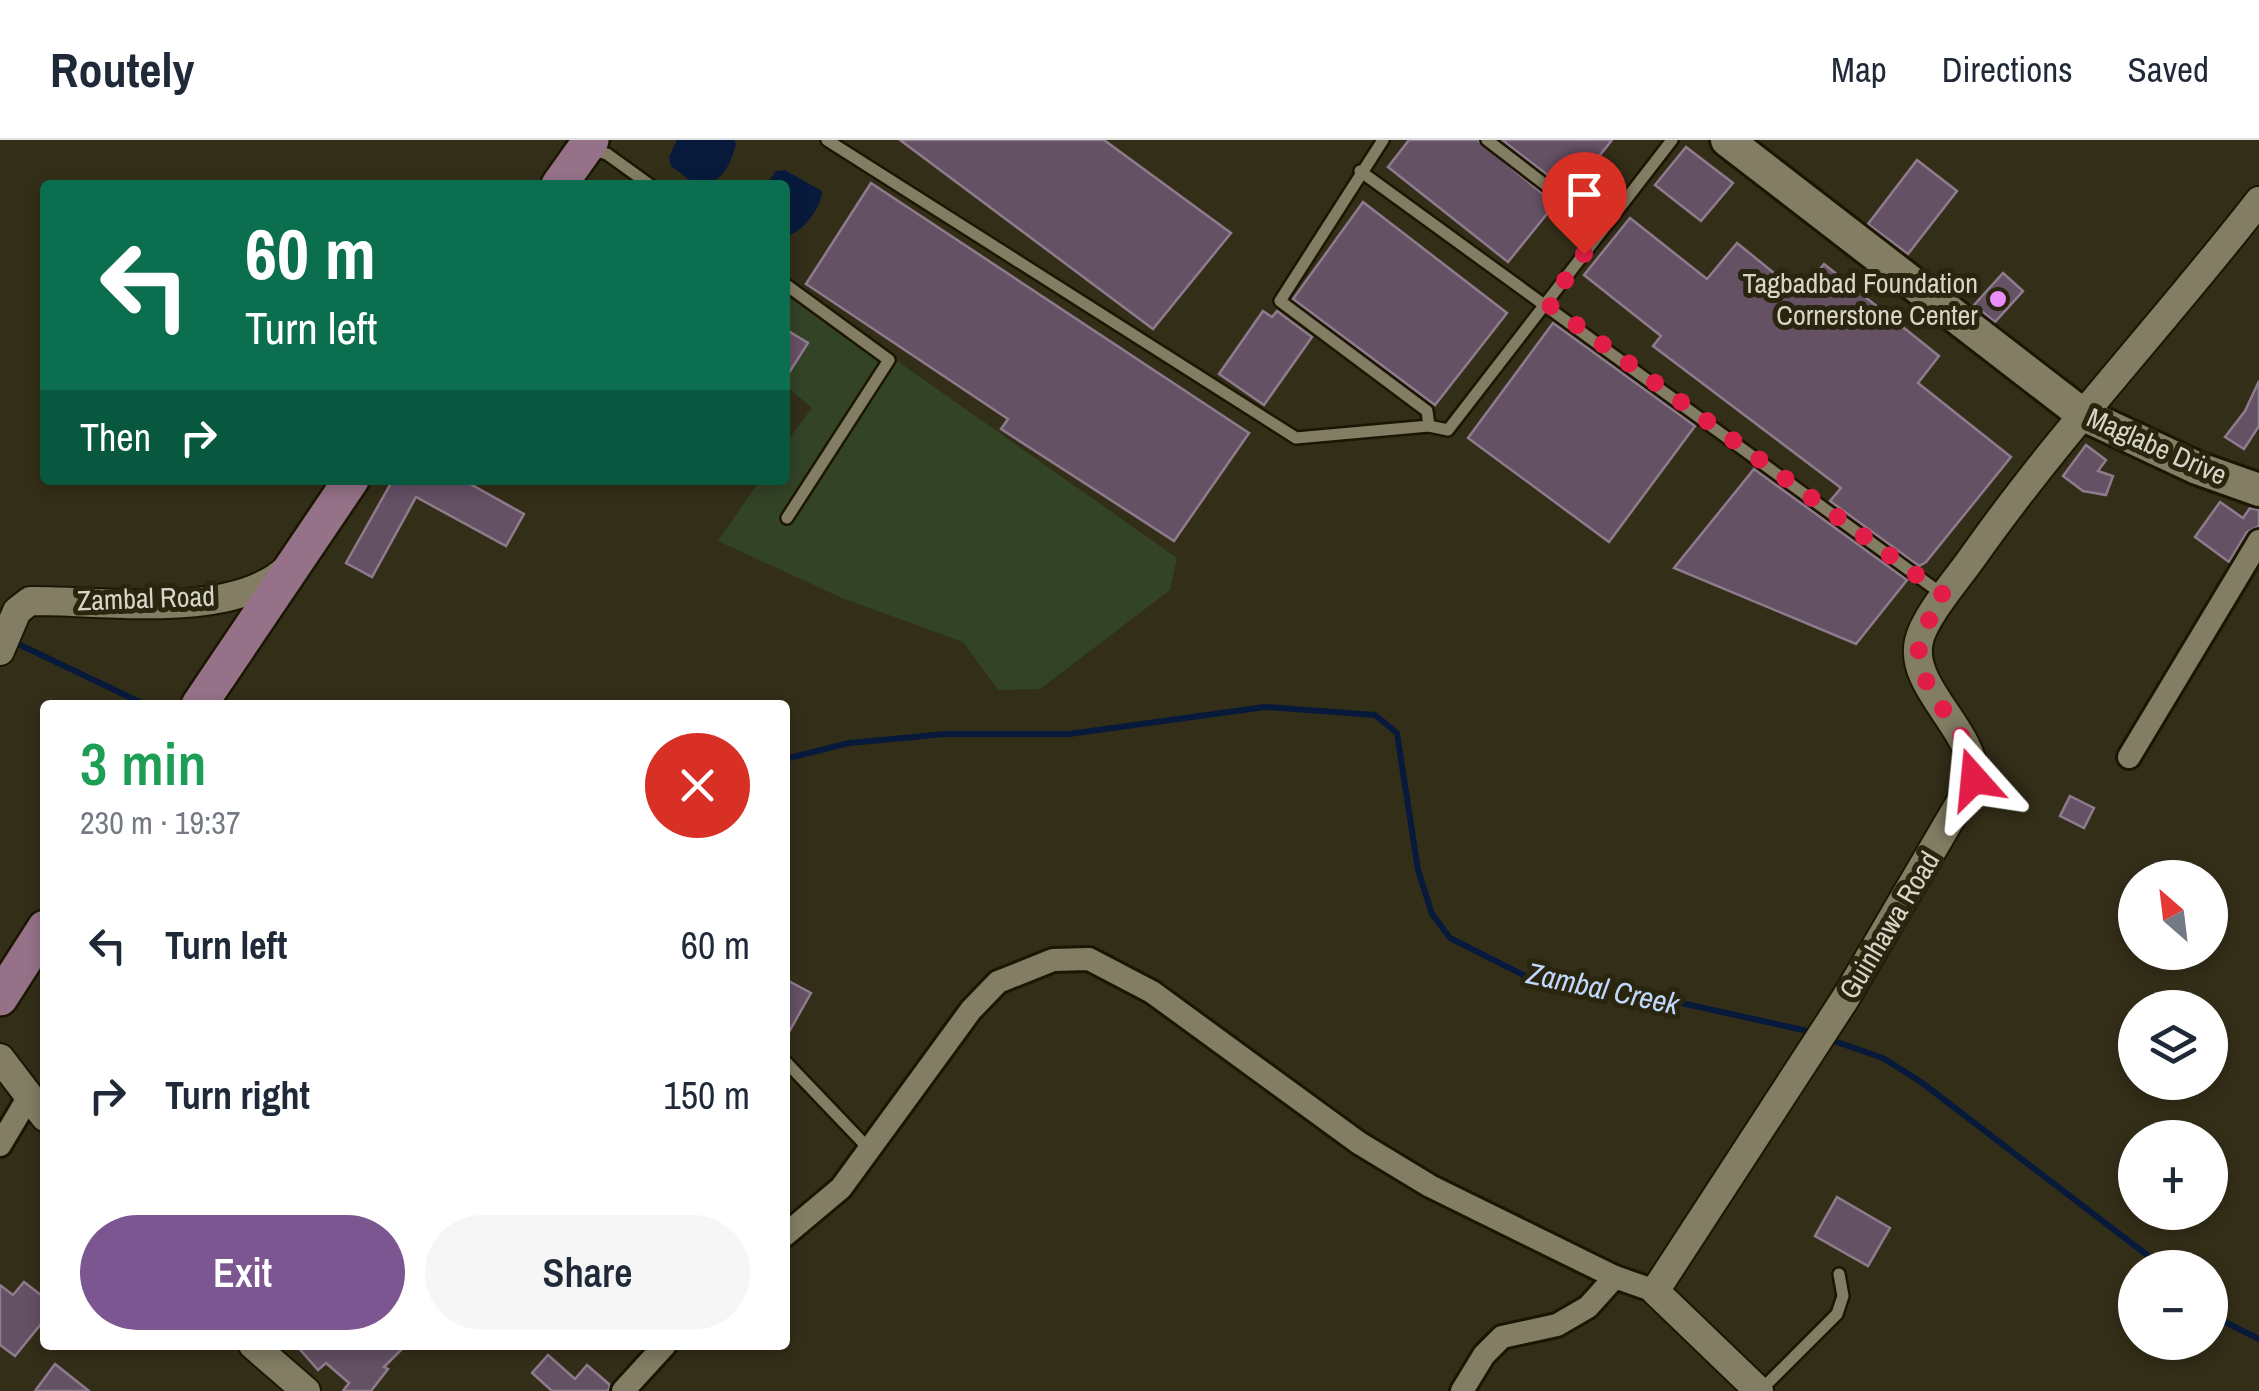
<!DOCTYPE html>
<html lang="en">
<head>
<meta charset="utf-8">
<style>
  body { margin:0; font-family:"Archivo Narrow",sans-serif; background:#f6f6f7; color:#1f2937; height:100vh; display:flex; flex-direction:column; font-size:38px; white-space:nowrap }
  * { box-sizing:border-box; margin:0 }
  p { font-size:32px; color:#747a83 }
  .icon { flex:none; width:55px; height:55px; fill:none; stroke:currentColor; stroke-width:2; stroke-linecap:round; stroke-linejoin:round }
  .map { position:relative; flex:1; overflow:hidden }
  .side { position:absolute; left:40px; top:560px; width:750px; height:650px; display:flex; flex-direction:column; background:#fff; border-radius:10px; box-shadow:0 5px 15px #0003 }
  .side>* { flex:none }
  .banner { position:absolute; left:40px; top:40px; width:750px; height:305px; border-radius:10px; box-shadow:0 5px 15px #0003; background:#0b6e4f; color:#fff; overflow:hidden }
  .needle { width:65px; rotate:332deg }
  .controls { position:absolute; left:2118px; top:720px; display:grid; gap:20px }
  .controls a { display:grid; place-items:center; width:110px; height:110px; border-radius:50%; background:#fff; box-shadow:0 5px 15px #0003; font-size:50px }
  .pin { position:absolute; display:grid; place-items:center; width:85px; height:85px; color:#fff; margin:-102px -42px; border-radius:50% 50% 50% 0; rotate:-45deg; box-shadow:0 0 10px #0007 }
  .pin .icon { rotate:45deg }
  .me { position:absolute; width:110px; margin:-55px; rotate:342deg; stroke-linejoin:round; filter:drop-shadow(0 0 8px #0008) }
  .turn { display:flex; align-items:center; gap:35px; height:210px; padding:0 40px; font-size:45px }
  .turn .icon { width:130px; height:130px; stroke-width:2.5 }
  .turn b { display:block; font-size:70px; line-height:85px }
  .then { display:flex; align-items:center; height:95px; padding:0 40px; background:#0003; gap:20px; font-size:38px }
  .round { display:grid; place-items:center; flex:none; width:105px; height:105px; border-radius:52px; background:#f6f6f7 }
  .summary { display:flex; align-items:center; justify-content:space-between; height:170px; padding:0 40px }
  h1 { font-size:60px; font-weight:600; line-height:75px; color:#1e9e55 }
  .action { display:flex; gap:20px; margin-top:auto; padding:20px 40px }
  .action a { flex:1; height:115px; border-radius:60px; background:#7b5690; color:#fff; font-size:40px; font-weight:600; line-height:115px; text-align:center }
  .action a+a { background:#f6f6f7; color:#1f2937 }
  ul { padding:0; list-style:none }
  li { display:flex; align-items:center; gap:30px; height:150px; padding:0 40px }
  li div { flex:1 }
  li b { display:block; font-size:38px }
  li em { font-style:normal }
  header { display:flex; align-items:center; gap:60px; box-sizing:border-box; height:140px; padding:0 50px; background:#fff; border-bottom:2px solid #e0e1e3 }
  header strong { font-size:48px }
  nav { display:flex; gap:55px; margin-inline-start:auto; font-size:35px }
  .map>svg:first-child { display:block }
  .green { fill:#334326 }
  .water { fill:#081a3b }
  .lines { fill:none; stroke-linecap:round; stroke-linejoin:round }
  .stream { stroke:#081a3b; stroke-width:6 }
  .building { fill:#645164; stroke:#8f7b8e; stroke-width:2.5 }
  .service-casing { stroke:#1b1602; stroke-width:16 }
  .minor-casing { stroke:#1b1602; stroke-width:28 }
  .tertiary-casing { stroke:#1b1602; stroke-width:32 }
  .secondary-casing { stroke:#1b1602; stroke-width:38 }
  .primary-casing { stroke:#1b1602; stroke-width:40 }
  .service { stroke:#827d63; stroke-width:11 }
  .minor { stroke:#827d63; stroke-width:22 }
  .tertiary { stroke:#827d63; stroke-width:28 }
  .secondary { stroke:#827d63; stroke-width:32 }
  .primary { stroke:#967288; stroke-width:35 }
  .route { stroke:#e11d48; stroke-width:18; stroke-dasharray:0 32.4 }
  .poi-dot { fill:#eb8dfc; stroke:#29250e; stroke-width:4 }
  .labels { text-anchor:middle; stroke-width:10; stroke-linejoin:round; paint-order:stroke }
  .poi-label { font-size:28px; fill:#d7d5c7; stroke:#29250e; text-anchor:end }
  .street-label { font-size:28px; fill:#d7d5c7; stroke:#29250e }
  .water-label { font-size:30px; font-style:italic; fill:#c1d8fe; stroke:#29250e }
</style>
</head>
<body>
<header>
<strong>Routely</strong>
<nav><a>Map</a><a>Directions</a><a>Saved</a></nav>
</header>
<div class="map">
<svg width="2259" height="1251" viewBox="0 0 2259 1251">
  <rect width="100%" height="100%" fill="#332e18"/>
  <path class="green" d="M785 142 1177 418 1170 450 1040 549 998 550 963 502 842 458 718 401 760 340H785V304L812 268 785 245Z"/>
  <g class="water">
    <path d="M677 0H734L736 4C730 27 721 45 696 45L671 26 669 17Z"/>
    <path d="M785 30 822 51C822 67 803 92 787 96L785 45H766L776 31Z"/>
  </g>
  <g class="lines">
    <g class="stream">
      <path d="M12 501 146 565"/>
      <path d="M785 619 849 603 945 594H1069L1265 567 1375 575 1397 593 1418 730 1432 774 1450 798 1529 838 1681 863 1812 892"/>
      <path d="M1828 899 1883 918 1921 942 2164 1128"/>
      <path d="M2210 1168 2223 1181 2259 1199"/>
    </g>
  </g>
  <g class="building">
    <path d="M900 0H1104L1231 93 1153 189Z"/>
    <path d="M1409 0H1478L1555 64 1508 122 1388 27Z"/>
    <path d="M1502 0H1612L1574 48 1567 50Z"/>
    <path d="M1686 7 1733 43 1701 81 1655 45Z"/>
    <path d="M1917 20 1957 51 1908 114 1868 84Z"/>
    <path d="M871 43 1249 293 1174 401 1001 289 1008 279 806 144Z"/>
    <path d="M1363 62 1507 173 1435 265 1293 159Z"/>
    <path d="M1630 78 1707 139 1737 103 1800 154 1824 124 1939 216 1918 243 2011 317 1926 422 1919 426 1830 361 1841 348 1653 206 1661 196 1584 135Z"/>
    <path d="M2003 133 2023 151 1995 182 1974 165Z"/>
    <path d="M1263 171 1272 177 1277 171 1312 197 1264 265 1219 234Z"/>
    <path d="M1553 183 1695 286 1609 402 1468 298Z"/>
    <path d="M785 189 808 203 785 239Z"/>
    <path d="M2259 241V286L2244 309 2225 297 2245 271Z"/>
    <path d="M2086 305 2106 320 2098 331 2113 336 2106 355 2083 351 2063 336Z"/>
    <path d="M1754 329 1907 440 1856 504 1674 428Z"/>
    <path d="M385 340H463L524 374 506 406 416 357 372 437 346 423 391 343Z"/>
    <path d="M2220 362 2243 378 2250 368 2259 370V386L2247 392 2229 422 2195 397Z"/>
    <path d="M2070 656 2094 668 2084 688 2060 676Z"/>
    <path d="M785 839 811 853 785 899Z"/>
    <path d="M1837 1057 1890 1088 1868 1126 1815 1096Z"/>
    <path d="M24 1142 45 1158V1179L15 1216 0 1205V1145L13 1155Z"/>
    <path d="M296 1205H406L384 1227 388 1229 371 1251H343L349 1243 326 1223 318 1230Z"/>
    <path d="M548 1215 575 1239 587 1225 610 1245 608 1251H552L532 1233Z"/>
    <path d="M55 1224 89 1251H35Z"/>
  </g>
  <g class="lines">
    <defs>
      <g id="service">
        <path d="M827 0 1296 298 1429 286 1427 271 1280 161 1383 0"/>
        <path d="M1487 0 1603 89"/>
        <path d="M590 9 607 14 650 45"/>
        <path d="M1360 31 1942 454"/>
        <path d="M785 144 889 220 787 378"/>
        <path d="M1429 286 1448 290 1672 0"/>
        <path d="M785 921 870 1010"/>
        <path d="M1760 1251 1837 1174 1843 1156 1839 1134"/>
      </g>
      <g id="minor">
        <path d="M2129 617 2259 401"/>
        <path d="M0 1005 28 958"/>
        <path d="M785 1095 841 1048 971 870 998 842 1053 820 1089 819 1152 852 1359 1003 1430 1046 1615 1137 1655 1151"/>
        <path d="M623 1251 665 1205"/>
        <path d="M1462 1251 1484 1215 1502 1197 1557 1185 1588 1167 1615 1137"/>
      </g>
      <g id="tertiary">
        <path d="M0 511 17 471 30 461C103 460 233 481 288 428"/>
        <path d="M0 918 45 977"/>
        <path d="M253 1205 306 1251"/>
        <path d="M1759 1251 1655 1151 1845 859 1974 639C1976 591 1908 547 1919 501 1924 477 1958 438 1972 418 2060 293 2165 182 2259 61"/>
      </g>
      <path id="secondary" d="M1727 0 2082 274 2197 328 2259 350"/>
      <g id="primary">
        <path d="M559 45 591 0"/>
        <path d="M199 565 351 340"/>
        <path d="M0 858 45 788"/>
      </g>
    </defs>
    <use href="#service" class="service-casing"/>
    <use href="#minor" class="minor-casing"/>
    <use href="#tertiary" class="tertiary-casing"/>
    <use href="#secondary" class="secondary-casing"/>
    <use href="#primary" class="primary-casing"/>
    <use href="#service" class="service"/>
    <use href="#minor" class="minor"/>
    <use href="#tertiary" class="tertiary"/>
    <use href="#secondary" class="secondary"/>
    <use href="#primary" class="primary"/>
  </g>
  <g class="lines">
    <path class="route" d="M1584 114 1548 164 1945 456C1937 470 1920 489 1919 504 1914 556 1976 589 1974 639"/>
  </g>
  <circle class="poi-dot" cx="1998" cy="159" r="10"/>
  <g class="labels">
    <g class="poi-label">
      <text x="1978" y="153">Tagbadbad Foundation<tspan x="1978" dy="32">Cornerstone Center</tspan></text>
    </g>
    <g class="street-label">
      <text transform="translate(2157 306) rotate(24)" y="10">Maglabe Drive</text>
      <text transform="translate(146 458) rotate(-2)" y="10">Zambal Road</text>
      <text transform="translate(1889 785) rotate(-59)" y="10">Guinhawa Road</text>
    </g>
    <g class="water-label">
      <text transform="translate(1603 849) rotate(12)" y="10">Zambal Creek</text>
    </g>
  </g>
</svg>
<div class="controls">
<a><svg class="needle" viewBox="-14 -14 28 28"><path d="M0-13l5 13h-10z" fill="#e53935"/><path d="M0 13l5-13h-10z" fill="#747a83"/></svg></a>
<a><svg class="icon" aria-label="layers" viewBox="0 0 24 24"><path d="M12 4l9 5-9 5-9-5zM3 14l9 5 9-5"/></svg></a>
<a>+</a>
<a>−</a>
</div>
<div class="pin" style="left:1584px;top:114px;background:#d93025"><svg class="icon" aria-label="arrive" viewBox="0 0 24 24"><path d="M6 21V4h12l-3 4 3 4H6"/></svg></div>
<svg class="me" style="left:1974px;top:639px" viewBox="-20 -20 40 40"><path d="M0-17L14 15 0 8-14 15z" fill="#e11d48" stroke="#fff" stroke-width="4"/></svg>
<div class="banner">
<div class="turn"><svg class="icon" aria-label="left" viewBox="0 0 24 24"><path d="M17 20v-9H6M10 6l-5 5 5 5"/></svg><div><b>60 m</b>Turn left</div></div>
<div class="then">Then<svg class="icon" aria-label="right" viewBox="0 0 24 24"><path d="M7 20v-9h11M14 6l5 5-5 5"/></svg></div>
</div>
<section class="side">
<div class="summary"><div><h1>3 min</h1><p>230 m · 19:37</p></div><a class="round" style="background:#d93025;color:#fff"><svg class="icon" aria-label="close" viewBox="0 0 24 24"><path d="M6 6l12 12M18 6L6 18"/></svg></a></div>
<ul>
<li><svg class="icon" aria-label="left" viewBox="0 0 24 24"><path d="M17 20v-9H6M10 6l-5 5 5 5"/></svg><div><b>Turn left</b></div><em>60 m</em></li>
<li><svg class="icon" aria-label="right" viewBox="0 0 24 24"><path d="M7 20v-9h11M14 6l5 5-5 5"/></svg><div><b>Turn right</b></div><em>150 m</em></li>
</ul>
<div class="action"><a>Exit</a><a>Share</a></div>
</section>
</div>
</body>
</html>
